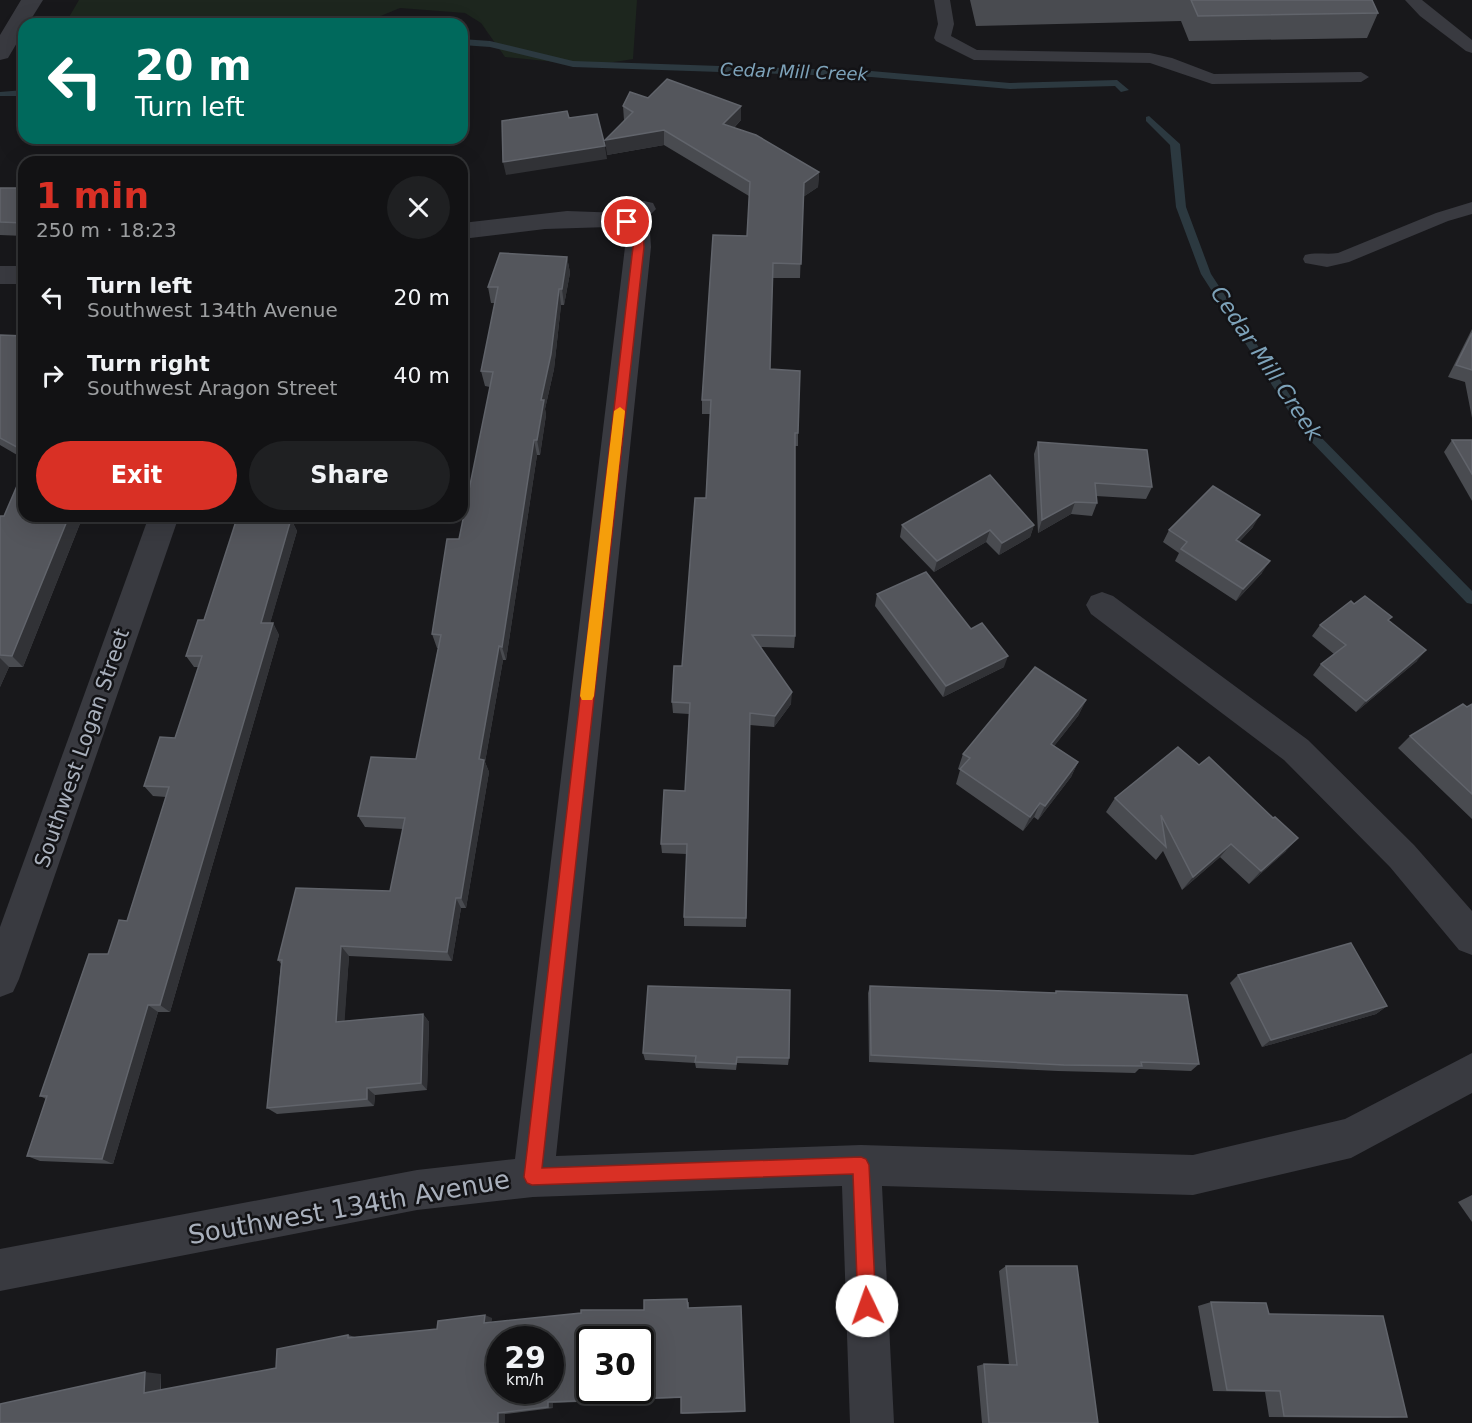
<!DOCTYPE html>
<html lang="en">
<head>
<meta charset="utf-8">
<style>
  body { margin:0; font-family:"DejaVu Sans",sans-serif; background:#1f2022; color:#f1f3f6; height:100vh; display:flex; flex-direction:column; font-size:22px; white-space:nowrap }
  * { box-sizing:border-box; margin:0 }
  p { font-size:20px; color:#9c9ea0 }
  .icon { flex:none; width:33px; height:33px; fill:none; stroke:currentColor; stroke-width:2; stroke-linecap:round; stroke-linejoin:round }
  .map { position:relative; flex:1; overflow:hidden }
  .details { position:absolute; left:18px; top:156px; width:450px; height:366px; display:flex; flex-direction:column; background:#121214; border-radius:18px; box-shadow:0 6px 24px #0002,0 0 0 2px #313234 }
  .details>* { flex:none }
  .top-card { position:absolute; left:18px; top:18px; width:450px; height:126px; border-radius:18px; box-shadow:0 6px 24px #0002,0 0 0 2px #313234; background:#00695c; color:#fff; overflow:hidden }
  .speed { position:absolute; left:486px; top:1326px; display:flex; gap:12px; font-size:30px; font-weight:700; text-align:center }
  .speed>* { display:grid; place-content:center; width:78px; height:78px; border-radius:50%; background:#121214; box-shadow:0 6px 24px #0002,0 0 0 2px #313234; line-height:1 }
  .speed small { font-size:15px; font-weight:400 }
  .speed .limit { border:3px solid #111; border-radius:9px; background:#fff; color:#111 }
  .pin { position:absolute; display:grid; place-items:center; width:51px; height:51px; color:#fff; margin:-26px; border:3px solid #fff; border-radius:50%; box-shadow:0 2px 6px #0007 }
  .me { position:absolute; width:66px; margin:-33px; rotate:357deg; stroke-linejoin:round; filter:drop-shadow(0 0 4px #0008) }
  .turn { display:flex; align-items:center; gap:21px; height:126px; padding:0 18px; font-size:27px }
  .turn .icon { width:78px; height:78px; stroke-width:2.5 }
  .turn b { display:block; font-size:42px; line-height:51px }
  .round { display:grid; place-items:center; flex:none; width:63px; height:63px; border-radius:32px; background:#1f2022 }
  .headline { display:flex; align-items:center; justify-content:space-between; height:102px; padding:0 18px }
  h1 { font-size:36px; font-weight:700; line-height:45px; color:#d93025 }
  .button { display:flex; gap:12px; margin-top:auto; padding:12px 18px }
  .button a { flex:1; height:69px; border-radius:36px; background:#d93025; color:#fff; font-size:24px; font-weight:700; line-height:69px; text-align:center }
  .button a+a { background:#1f2022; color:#f1f3f6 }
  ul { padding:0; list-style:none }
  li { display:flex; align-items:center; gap:18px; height:78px; padding:0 18px }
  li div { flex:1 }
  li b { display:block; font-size:22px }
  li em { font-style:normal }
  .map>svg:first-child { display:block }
  .green { fill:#1d261e }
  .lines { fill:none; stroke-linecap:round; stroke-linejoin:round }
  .stream { fill:#2c3940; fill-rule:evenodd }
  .service { fill:#393a40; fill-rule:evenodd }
  .minor { fill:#393a40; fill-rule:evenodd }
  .tertiary { fill:#393a40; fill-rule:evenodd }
  .wall { fill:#494b50 }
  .shaded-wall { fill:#313236 }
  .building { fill:#54565c; stroke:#61646b; stroke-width:1.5; fill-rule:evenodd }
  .route { fill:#d93025; stroke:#8d1f18; stroke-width:1.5 }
  .slow { fill:#f59e0b }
  .labels { text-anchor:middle; stroke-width:5; stroke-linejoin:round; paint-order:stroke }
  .far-water-label { font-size:18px; font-style:italic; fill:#7da2b9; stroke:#131316 }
  .street-label { font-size:21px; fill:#a9b0bc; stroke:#131316 }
  .water-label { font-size:22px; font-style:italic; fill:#7da2b9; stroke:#131316 }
  .near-street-label { font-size:26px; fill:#a9b0bc; stroke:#131316 }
</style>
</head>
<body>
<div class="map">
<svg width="1472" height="1423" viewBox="0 0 1472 1423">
  <rect width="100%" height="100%" fill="#18181b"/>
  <path class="green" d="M79 0H637L633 59C587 68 551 61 505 57L481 23 465 13 400 8 366 22 335 24 303 20 284 24H65Z"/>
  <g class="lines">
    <g class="stream">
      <path d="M462 39 490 41 573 61 871 71 1010 83 1117 80 1129 90 1121 92 1115 86 1010 89 871 77 573 67 490 47 462 45Z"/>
      <path d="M24 90V96H0V92Z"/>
      <path d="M1149 116 1180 144 1186 207 1211 274 1310 426 1472 591V604L1467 603 1302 432 1201 274 1176 207 1170 145 1146 121V117Z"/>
    </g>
    <g class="service">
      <path d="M934 0H950L954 24 951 36 977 50 1150 53 1172 58 1214 74 1361 72 1369 77 1361 82 1212 84 1150 63 974 60 936 41 934 38 938 24Z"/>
      <path d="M1405 0H1422L1472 40V53L1466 51 1420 16Z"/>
      <path d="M1472 202V214L1448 221 1349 262 1327 267 1305 263 1303 259 1305 255C1316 252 1327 255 1338 253L1436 213Z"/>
    </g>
    <g class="minor">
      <path d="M644 201 653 203 656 209 642 223 650 232 651 247 556 1156 861 1145 1193 1155 1345 1119 1472 1053V1093L1351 1158 1193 1195 882 1186 894 1423H850L842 1186 533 1197 417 1210 0 1291V1249L417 1170 515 1159 625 247V234L619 229 609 227 545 229 462 239V223L567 211 622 213 635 203Z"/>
      <rect x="0" y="266" width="24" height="18"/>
      <path d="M149 516H179L19 979 13 992 0 997V927Z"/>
      <path d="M1102 592 1113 596 1308 740 1414 845 1472 911V955L1459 950 1390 867 1284 760 1091 614 1086 605 1091 596Z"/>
    </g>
    <path class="tertiary" d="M21 0H43L28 24H24V31L8 58 0 60V35Z"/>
  </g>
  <g class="wall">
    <path d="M970 0H1372L1378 13 1367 38 1189 41 1181 21 976 26Z"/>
    <path d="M648 98 741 120 734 128 819 172 818 187 803 197 800 278H772L770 369 798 433V446H795V636L794 648 761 647 791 704 774 727 750 725 746 927 684 926V917L687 854 662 853 661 844 685 791 689 714 673 713 672 702 682 666 706 498 710 414H702V400L747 236 749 196 664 145 607 155 624 120 623 106Z"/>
    <path d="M0 188H24V236L0 235Z"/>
    <path d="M567 257 570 273 564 305H561L554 369 545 409 546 415 540 455H537L506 660H503L485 762 489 772 466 908H461L452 961 349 956 344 1021 423 1014 429 1022 427 1090 375 1095 374 1106 277 1114 267 1108 281 964 278 960 390 891 403 829 365 827 358 816 416 759 438 648H437L432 634 459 539 490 387 485 386 481 371 495 303H491L488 287Z"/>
    <path d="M1472 329V418L1465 382 1448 377Z"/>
    <path d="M0 335 24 336V459L0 445Z"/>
    <path d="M1452 440H1472V501L1444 452Z"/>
    <path d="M1038 442 1152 487 1146 499 1096 496 1097 503 1092 516 1071 514 1038 533 1034 454Z"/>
    <path d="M0 516H83L23 667H9L0 687Z"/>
    <path d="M276 516H335L334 520 277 519Z"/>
    <path d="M291 519 297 531 270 623H273L279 635 170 1012H158L113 1164 40 1161 27 1156 46 1099 40 1096 108 954 127 921 166 797 153 796 144 786 175 738 199 667H194L186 656 204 620Z"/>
    <path d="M902 525H1034L1030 537 999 555 986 542 934 572 900 537Z"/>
    <path d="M1253 527 1239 542 1262 573 1236 601 1175 561 1179 553 1163 542 1169 530Z"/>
    <path d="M877 594 971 629 1004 667 943 697 875 606Z"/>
    <path d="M1354 604 1389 621 1417 661 1356 712 1313 675 1321 664 1334 654 1312 636 1320 625Z"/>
    <path d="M1086 700 1078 716 1054 746 1078 762 1071 777 1038 820 1034 817 1023 831 956 784 960 770 958 769 963 754Z"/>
    <path d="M1472 704V819L1398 748 1410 736 1467 707Z"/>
    <path d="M1115 798 1286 851 1249 884 1220 857 1182 890 1163 851 1156 860 1106 812Z"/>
    <path d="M1238 975 1387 1006 1376 1014 1262 1047 1230 983Z"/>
    <path d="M870 986 1055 993 1056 991 1199 1064 1191 1071 1139 1069 1135 1073 1058 1071 869 1062 868 993Z"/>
    <path d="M643 1053 789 1058 788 1065 737 1063 736 1070 696 1068 695 1063 645 1060Z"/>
    <path d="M1472 1195V1222L1458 1202Z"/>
    <path d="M1006 1266 1098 1423H982L977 1366 984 1364 1009 1365 999 1271Z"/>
    <path d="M689 1302V1308L741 1306 745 1412 682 1414 681 1413V1398L553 1403V1408L505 1414 0 1423 161 1374V1390L276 1368 348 1335 355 1337 437 1329 492 1318 491 1322 644 1310Z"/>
    <path d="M1211 1302 1269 1314 1407 1417 1388 1418 1269 1417 1265 1392 1213 1391 1198 1306Z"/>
  </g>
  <g class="shaded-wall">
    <path d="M741 106V120L723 139V124Z"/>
    <path d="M664 130V145L607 155 605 140Z"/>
    <path d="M605 146 607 159 506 175 503 162Z"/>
    <path d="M819 172 818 187 803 197 804 183Z"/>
    <path d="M567 257 570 273 564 305 562 289Z"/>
    <path d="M559 289 561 305 554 369 545 409 546 415 540 455 537 440 541 400Z"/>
    <path d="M534 440 537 455 506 660 502 647Z"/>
    <path d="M1075 502 1071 514 1038 533 1042 520Z"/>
    <path d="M1260 515 1253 527 1229 552 1236 540Z"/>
    <path d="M69 516H83L23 667 12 656Z"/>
    <path d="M291 519 297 531 267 634 261 623Z"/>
    <path d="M1034 525 1030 537 999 555 1002 543Z"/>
    <path d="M990 530 986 542 934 572 937 561Z"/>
    <path d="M1270 561 1262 573 1236 601 1243 589Z"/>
    <path d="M273 623 279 635 170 1012 160 1005Z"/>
    <path d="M499 646 503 660 485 762 489 772 466 908 461 898 479 759Z"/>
    <path d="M1426 650 1417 661 1356 712 1366 701Z"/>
    <path d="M1008 656 1004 667 943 697 946 686Z"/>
    <path d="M0 658 9 667 0 687Z"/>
    <path d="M792 692 791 704 774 727 775 716Z"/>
    <path d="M1086 700 1078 716 1044 759 1051 744Z"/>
    <path d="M1078 762 1071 777 1038 820 1045 806Z"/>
    <path d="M1040 803 1034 817 1023 831 1030 817Z"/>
    <path d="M1298 838 1286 851 1249 884 1261 871Z"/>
    <path d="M1231 844 1220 857 1182 890 1193 877Z"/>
    <path d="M456 898 461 908 452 961 447 952Z"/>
    <path d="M341 946 349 956 344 1030 336 1022Z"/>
    <path d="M148 1005 158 1012 113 1164 102 1159Z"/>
    <path d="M1387 1006 1376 1014 1262 1047 1271 1040Z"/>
    <path d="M423 1014 429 1022 427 1090 421 1083Z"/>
    <path d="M367 1088 375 1095 374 1106 367 1099Z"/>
    <path d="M485 1315 492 1318 491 1326 484 1323Z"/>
    <path d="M145 1372 161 1374 160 1395 144 1393Z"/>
    <path d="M548 1402 553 1403V1408L548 1407Z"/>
    <path d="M498 1413 505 1414V1423H498Z"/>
  </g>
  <g class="building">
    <path d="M1191 0H1372L1378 13 1198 16Z"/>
    <path d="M667 79 741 106 723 124 756 135 819 172 804 183 801 264 773 263 770 369 800 371 798 433H795V636L752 635 792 692 775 716 750 713 746 918 684 917 687 844H661L664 790 685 791 690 703 672 702 674 666H682L695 498H706L711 400H702L713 235 747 236 750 182 664 130 605 140 633 112 623 106 630 92 648 98Z"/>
    <path d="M567 111 569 118 597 114 605 146 503 162 502 121Z"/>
    <path d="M165 156 166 162H136Z"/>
    <path d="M236 160 235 162H202Z"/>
    <path d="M0 188H24V223L0 222Z"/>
    <path d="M500 253 567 257 562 289H559L551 354 541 400H544L537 440H534L502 647 499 646 479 759 484 760 461 898H456L447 952 341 946 336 1022 423 1014 421 1083 367 1088V1099L267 1108 282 960H278L296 888 390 891 405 818 358 816 371 757 416 759 441 635 432 634 447 539H459L493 372 481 371 498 287H488Z"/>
    <path d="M1472 333V370L1456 365Z"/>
    <path d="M0 335 24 336V451L0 438Z"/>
    <path d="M1452 440H1472V474Z"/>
    <path d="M1038 442 1147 450 1152 487 1095 483 1097 503 1075 502 1042 520Z"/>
    <path d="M23 472H24V516H69L12 656 0 655V516H4Z"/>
    <path d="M990 475 1034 525 1002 543 990 530 937 561 902 525Z"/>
    <path d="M1213 486 1260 515 1236 540 1270 561 1243 589 1181 549 1187 542 1169 530Z"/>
    <path d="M237 518 291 519 261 623H273L160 1005H148L102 1159 27 1156 47 1096H40L89 954H108L119 920 127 921 169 787 144 786 160 737 175 738 202 656H186L198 620H204Z"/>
    <path d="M926 572 971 629 982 623 1008 656 946 686 877 594Z"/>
    <path d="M1365 596 1392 617 1388 620 1426 650 1366 701 1321 664 1346 645 1320 625 1351 601 1354 604Z"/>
    <path d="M1035 667 1086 700 1051 744 1078 762 1045 806 1040 803 1030 817 960 769 970 758 963 754Z"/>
    <path d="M1463 704 1467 707 1472 704V794L1410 736Z"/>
    <path d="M1178 747 1199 765 1209 757 1273 818 1275 817 1298 838 1261 871 1231 844 1193 877 1161 815 1166 847 1115 798Z"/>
    <path d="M1351 943 1387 1006 1271 1040 1238 975Z"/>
    <path d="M648 986 790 990 789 1058 737 1057 736 1064 695 1062 696 1056 643 1053Z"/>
    <path d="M870 986 1056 993V991L1187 995 1199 1064 1141 1062 1142 1066 1064 1065 871 1055Z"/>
    <path d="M1006 1266H1077L1098 1423H989L984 1364 1017 1365Z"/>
    <path d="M687 1299 688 1308 741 1306 745 1411 681 1413V1397L548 1402V1407L498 1413V1423H0V1404L145 1372 144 1393 276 1368 277 1349 348 1335V1338L437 1329 438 1321 485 1315 484 1323 581 1313V1310H644V1300ZM500 1340H550V1390H500ZM590 1340H640V1390H590Z"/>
    <path d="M1211 1302 1266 1303 1269 1314 1383 1316 1407 1417 1284 1416 1280 1391 1227 1390Z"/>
  </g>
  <path class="route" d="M627 218 643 232 644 247 542 1168 861 1157 866 1159 869 1165 876 1306 873 1312 867 1315 861 1312 858 1306 853 1174 532 1185 527 1183 524 1177 633 247 632 233 622 222Z"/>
  <path class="slow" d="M620 407 625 411 594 696 592 700H582L580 696 614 411Z"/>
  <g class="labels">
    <g class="far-water-label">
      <text transform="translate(794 72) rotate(2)" y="6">Cedar Mill Creek</text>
    </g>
    <g class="street-label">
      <text transform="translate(82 748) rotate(-71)" y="7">Southwest Logan Street</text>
    </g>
    <g class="water-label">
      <text transform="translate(1267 363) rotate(56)" y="8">Cedar Mill Creek</text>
    </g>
    <g class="near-street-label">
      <text transform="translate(349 1207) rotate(-10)" y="9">Southwest 134th Avenue</text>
    </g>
  </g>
</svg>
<div class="speed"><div>29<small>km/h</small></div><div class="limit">30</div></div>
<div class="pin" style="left:627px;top:222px;background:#d93025"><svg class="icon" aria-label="arrive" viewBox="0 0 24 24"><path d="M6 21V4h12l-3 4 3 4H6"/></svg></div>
<svg class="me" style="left:867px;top:1306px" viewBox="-20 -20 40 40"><circle r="19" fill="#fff"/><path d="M0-13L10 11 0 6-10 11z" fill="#d93025"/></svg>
<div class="top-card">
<div class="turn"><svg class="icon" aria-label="left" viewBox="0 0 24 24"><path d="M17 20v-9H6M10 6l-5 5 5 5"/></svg><div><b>20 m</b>Turn left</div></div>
</div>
<section class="details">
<div class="headline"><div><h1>1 min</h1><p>250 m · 18:23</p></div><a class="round"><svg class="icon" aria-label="close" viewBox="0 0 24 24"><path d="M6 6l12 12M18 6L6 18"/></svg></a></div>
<ul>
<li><svg class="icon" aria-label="left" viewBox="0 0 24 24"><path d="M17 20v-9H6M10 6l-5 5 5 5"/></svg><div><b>Turn left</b><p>Southwest 134th Avenue</p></div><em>20 m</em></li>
<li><svg class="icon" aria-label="right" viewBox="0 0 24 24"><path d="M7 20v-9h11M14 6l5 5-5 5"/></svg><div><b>Turn right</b><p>Southwest Aragon Street</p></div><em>40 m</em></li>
</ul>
<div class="button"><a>Exit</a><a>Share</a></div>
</section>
</div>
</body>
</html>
